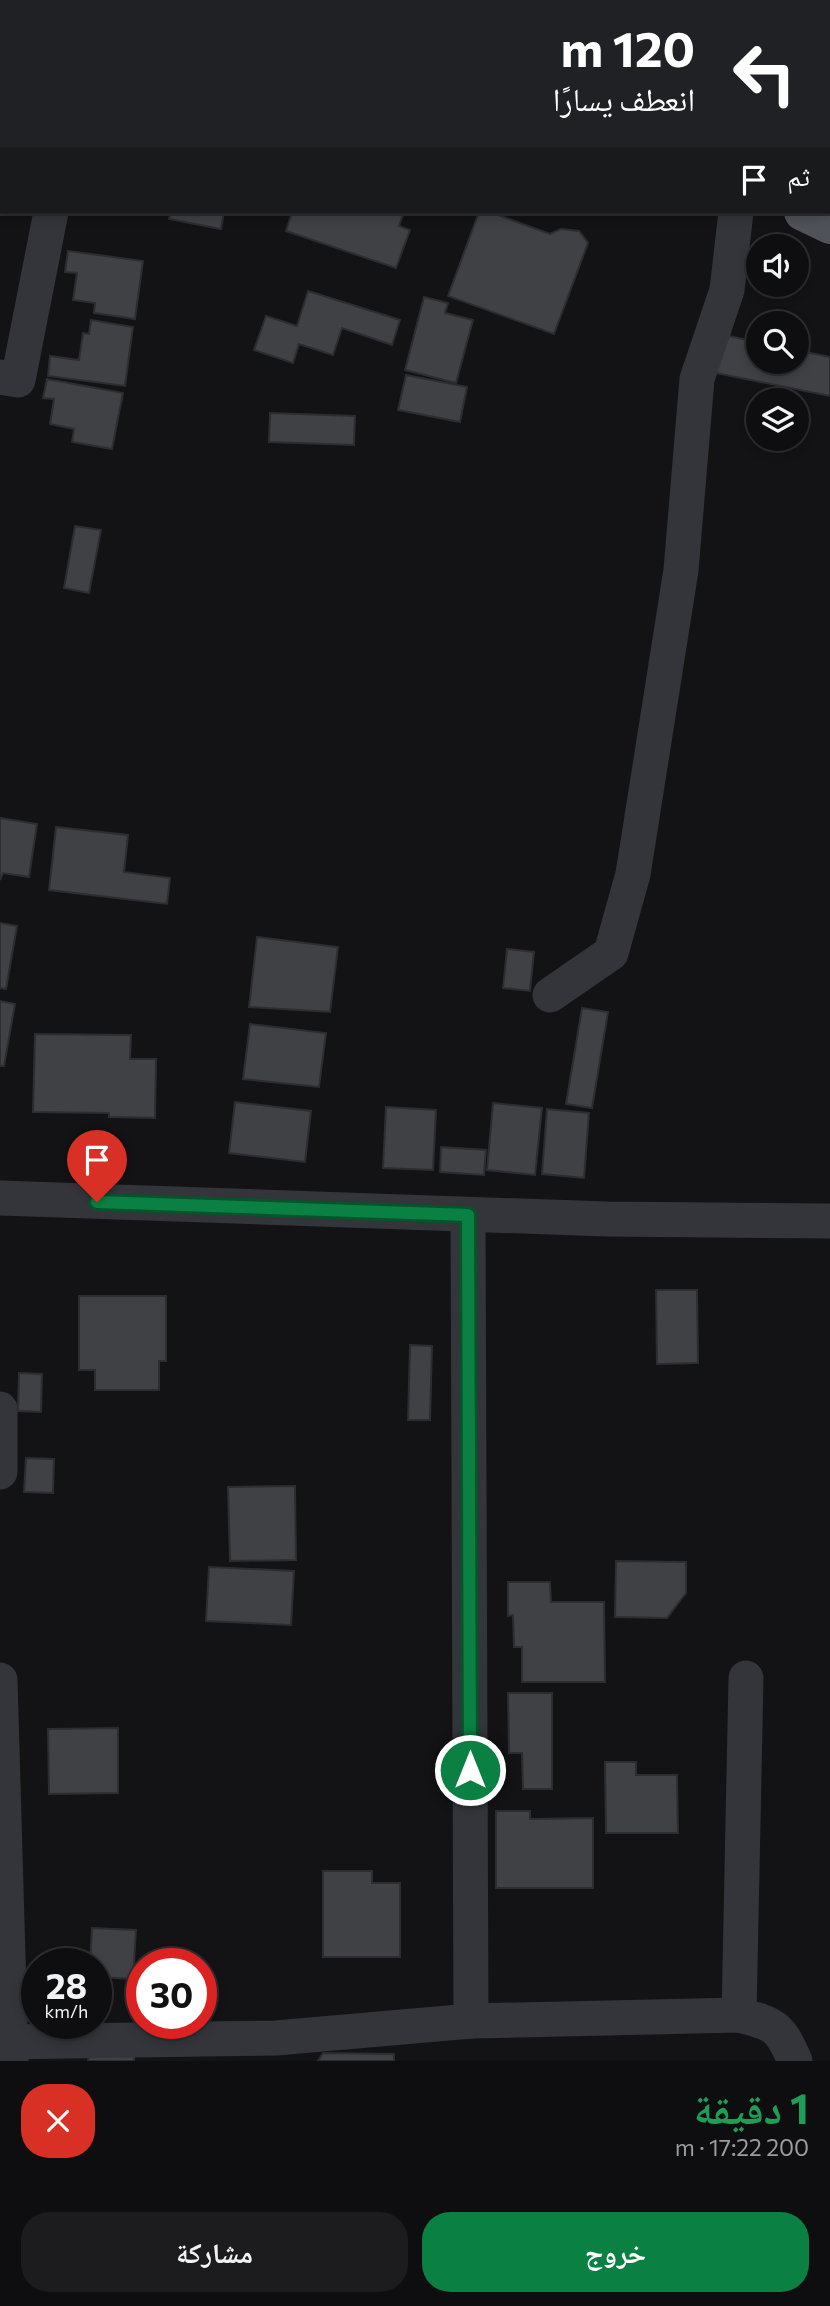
<!DOCTYPE html>
<html lang="ar">
<head>
<meta charset="utf-8">
<style>
  body { margin:0; font-family:Commissioner,"Noto Naskh Arabic",sans-serif; background:#1c1c1e; color:#f1f3f6; direction:rtl; height:100vh; display:flex; flex-direction:column; font-size:26px; white-space:nowrap }
  * { box-sizing:border-box; margin:0 }
  p { font-size:23px; color:#9b9c9f }
  .icon { flex:none; width:38px; height:38px; fill:none; stroke:currentColor; stroke-width:2; stroke-linecap:round; stroke-linejoin:round }
  .map { position:relative; height:2061px; overflow:hidden; direction:ltr }
  .panel { display:flex; flex-direction:column; background:#0e0e10; flex:1 }
  .panel>* { flex:none }
  .hud { position:absolute; left:0px; top:0px; width:831px; height:214px; box-shadow:0 4px 10px #0003,0 0 0 2px #2e2e30; direction:rtl; background:#202124; color:#fff; overflow:hidden }
  .buttons { position:absolute; left:746px; top:234px; display:grid; gap:14px }
  .buttons a { display:grid; place-items:center; width:63px; height:63px; border-radius:50%; background:#0e0e10; box-shadow:0 4px 10px #0003,0 0 0 2px #2e2e30; font-size:35px }
  .speed { position:absolute; left:21px; top:1948px; display:flex; gap:14px; font-size:35px; font-weight:700; text-align:center }
  .speed>* { display:grid; place-content:center; width:91px; height:91px; border-radius:50%; background:#0e0e10; box-shadow:0 4px 10px #0003,0 0 0 2px #2e2e30; line-height:1 }
  .speed small { font-size:18px; font-weight:400 }
  .speed .limit { border:10px solid #d22; background:#fff; color:#111 }
  .pin { position:absolute; display:grid; place-items:center; width:60px; height:60px; color:#fff; margin:-72px -30px; border-radius:50% 50% 50% 0; rotate:-45deg; box-shadow:0 0 7px #0007 }
  .pin .icon { rotate:45deg }
  .me { position:absolute; width:77px; margin:-38px; rotate:0deg; stroke-linejoin:round; filter:drop-shadow(0 0 5px #0008) }
  .turn { display:flex; align-items:center; gap:24px; height:147px; padding:0 21px; font-size:32px }
  .turn .icon { width:91px; height:91px; stroke-width:2.5 }
  .turn b { display:block; font-size:49px; line-height:60px }
  .then { display:flex; align-items:center; height:66px; padding:0 21px; background:#0003; gap:14px; font-size:26px }
  .round { display:grid; place-items:center; flex:none; width:74px; height:74px; border-radius:28px; background:#1c1c1e }
  .summary { display:flex; align-items:center; justify-content:space-between; height:119px; padding:0 21px }
  h1 { font-size:42px; font-weight:700; line-height:52px; color:#1e9e55 }
  .cta { display:flex; gap:14px; margin-top:auto; padding:14px 21px }
  .cta a { flex:1; height:80px; border-radius:28px; background:#0b8043; color:#fff; font-size:28px; font-weight:700; line-height:80px; text-align:center }
  .cta a+a { background:#1c1c1e; color:#f1f3f6 }
  .map>svg:first-child { display:block }
  .building { fill:#3f4145; stroke:#2c2d31; stroke-width:2 }
  .lines { fill:none; stroke-linecap:round; stroke-linejoin:round }
  .minor { stroke:#33353a; stroke-width:35 }
  .major { stroke:#4f5359; stroke-width:38 }
  .route-casing { stroke:#07532c; stroke-width:18 }
  .route { stroke:#0b8043; stroke-width:12 }
</style>
</head>
<body>
<div class="map">
<svg width="830" height="2061" viewBox="0 0 830 2061">
  <rect width="100%" height="100%" fill="#131315"/>
  <g class="building">
    <path d="M171 212H224L221 229 169 219Z"/>
    <path d="M292 212H404L399 226 410 230 396 268 286 231Z"/>
    <path d="M479 212H490L550 234 561 229 579 231 588 243 554 334 448 296Z"/>
    <path d="M68 251 143 261 135 319 94 313 95 303 73 300 77 273 65 272Z"/>
    <path d="M308 291 400 320 392 345 342 328 333 355 299 344 293 363 254 350 266 316 297 326Z"/>
    <path d="M424 297 448 303 445 313 473 320 456 383 405 370Z"/>
    <path d="M91 320 133 327 125 386 48 376 50 356 79 360 83 333 89 334Z"/>
    <path d="M724 335 758 342V362H796V350L830 357V396L716 373Z"/>
    <path d="M406 375 467 387 460 422 398 410Z"/>
    <path d="M47 379 123 393 112 449 72 442 74 429 50 424 54 399 43 398Z"/>
    <path d="M270 413 355 416 354 445 269 442Z"/>
    <path d="M75 526 101 530 89 593 64 588Z"/>
    <path d="M0 818 37 824 29 877 3 873 0 880Z"/>
    <path d="M56 827 128 835 124 872 170 878 167 904 49 890Z"/>
    <path d="M0 923 17 926 6 989 0 988Z"/>
    <path d="M257 937 338 947 330 1012 249 1007Z"/>
    <path d="M507 949 534 952 530 991 503 988Z"/>
    <path d="M0 1001 15 1004 4 1066H0Z"/>
    <path d="M582 1008 608 1012 592 1108 566 1104Z"/>
    <path d="M250 1024 326 1033 319 1087 243 1079Z"/>
    <path d="M35 1034 131 1035 130 1059H156L155 1118 109 1117V1113L33 1112Z"/>
    <path d="M235 1102 311 1111 305 1162 229 1153Z"/>
    <path d="M493 1103 542 1108 535 1175 487 1170Z"/>
    <path d="M386 1107 436 1110 433 1170 383 1168Z"/>
    <path d="M547 1109 589 1113 584 1178 542 1174Z"/>
    <path d="M441 1147 486 1150 484 1175 440 1172Z"/>
    <path d="M656 1290H697L698 1363 657 1364Z"/>
    <path d="M79 1296H166V1361H159V1390H95V1370H79Z"/>
    <path d="M410 1345 432 1346 430 1420H408Z"/>
    <path d="M19 1373 42 1374 41 1412 18 1411Z"/>
    <path d="M26 1458 54 1459 53 1493 24 1492Z"/>
    <path d="M295 1486 296 1560 230 1561 228 1487Z"/>
    <path d="M616 1561 686 1562V1593L667 1618 615 1617Z"/>
    <path d="M209 1567 294 1571 291 1625 206 1621Z"/>
    <path d="M508 1582H550L551 1602H604L605 1682H522V1647H514L513 1615 508 1616Z"/>
    <path d="M508 1693H552V1789H523L522 1753H509Z"/>
    <path d="M118 1728V1793L49 1794 48 1729Z"/>
    <path d="M605 1762H636V1775H677L678 1833H606Z"/>
    <path d="M496 1811H530V1819L593 1818V1888H496Z"/>
    <path d="M323 1871H372V1883H400V1957H323Z"/>
    <path d="M92 1928 136 1930 133 1979 96 1977V1964H90Z"/>
    <path d="M89 2052 134 2056V2061H88Z"/>
    <path d="M323 2053 394 2054V2061H318Z"/>
  </g>
  <g class="lines">
    <g class="minor">
      <path d="M93 2 94 0"/>
      <path d="M0 377 18 380 51 212"/>
      <path d="M550 995 611 953 633 874 681 570 697 379 727 290 736 212"/>
      <path d="M0 1198 607 1219 830 1221"/>
      <path d="M468 1215 471 2021"/>
      <path d="M0 1409V1472"/>
      <path d="M0 1680 11 2061"/>
      <path d="M739 2015 746 1678"/>
      <path d="M0 2042 276 2038 471 2021 739 2015C776 2024 780 2027 795 2061"/>
    </g>
    <g class="major">
      <path d="M368 0 372 2"/>
      <path d="M803 212 830 225"/>
    </g>
  </g>
  <g class="lines">
    <defs>
      <path id="route" d="M97 1202 468 1215 470 1770"/>
    </defs>
    <use href="#route" class="route-casing"/>
    <use href="#route" class="route"/>
  </g>
</svg>
<div class="buttons">
<a><svg class="icon" aria-label="sound" viewBox="0 0 24 24"><path d="M4 9h4l5-4v14l-5-4H4zM17 9q2 3 0 6"/></svg></a>
<a><svg class="icon" aria-label="search" viewBox="0 0 24 24"><circle cx="10" cy="10" r="6"/><path d="M15 15l6 6"/></svg></a>
<a><svg class="icon" aria-label="layers" viewBox="0 0 24 24"><path d="M12 4l9 5-9 5-9-5zM3 14l9 5 9-5"/></svg></a>
</div>
<div class="speed"><div>28<small>km/h</small></div><div class="limit">30</div></div>
<div class="pin" style="left:97px;top:1202px;background:#d93025"><svg class="icon" aria-label="arrive" viewBox="0 0 24 24"><path d="M6 21V4h12l-3 4 3 4H6"/></svg></div>
<svg class="me" style="left:470px;top:1770px" viewBox="-20 -20 40 40"><circle r="17" fill="#0b8043" stroke="#fff" stroke-width="3"/><path d="M0-11L8 9 0 5-8 9z" fill="#fff"/></svg>
<div class="hud">
<div class="turn"><svg class="icon" aria-label="left" viewBox="0 0 24 24"><path d="M17 20v-9H6M10 6l-5 5 5 5"/></svg><div><b>120 m</b>انعطف يسارًا</div></div>
<div class="then">ثم<svg class="icon" aria-label="arrive" viewBox="0 0 24 24"><path d="M6 21V4h12l-3 4 3 4H6"/></svg></div>
</div>
</div>
<section class="panel">
<div class="summary"><div><h1>1 دقيقة</h1><p>200 m · 17:22</p></div><a class="round" style="background:#d93025;color:#fff"><svg class="icon" aria-label="close" viewBox="0 0 24 24"><path d="M6 6l12 12M18 6L6 18"/></svg></a></div>
<div class="cta"><a>خروج</a><a>مشاركة</a></div>
</section>
</body>
</html>
